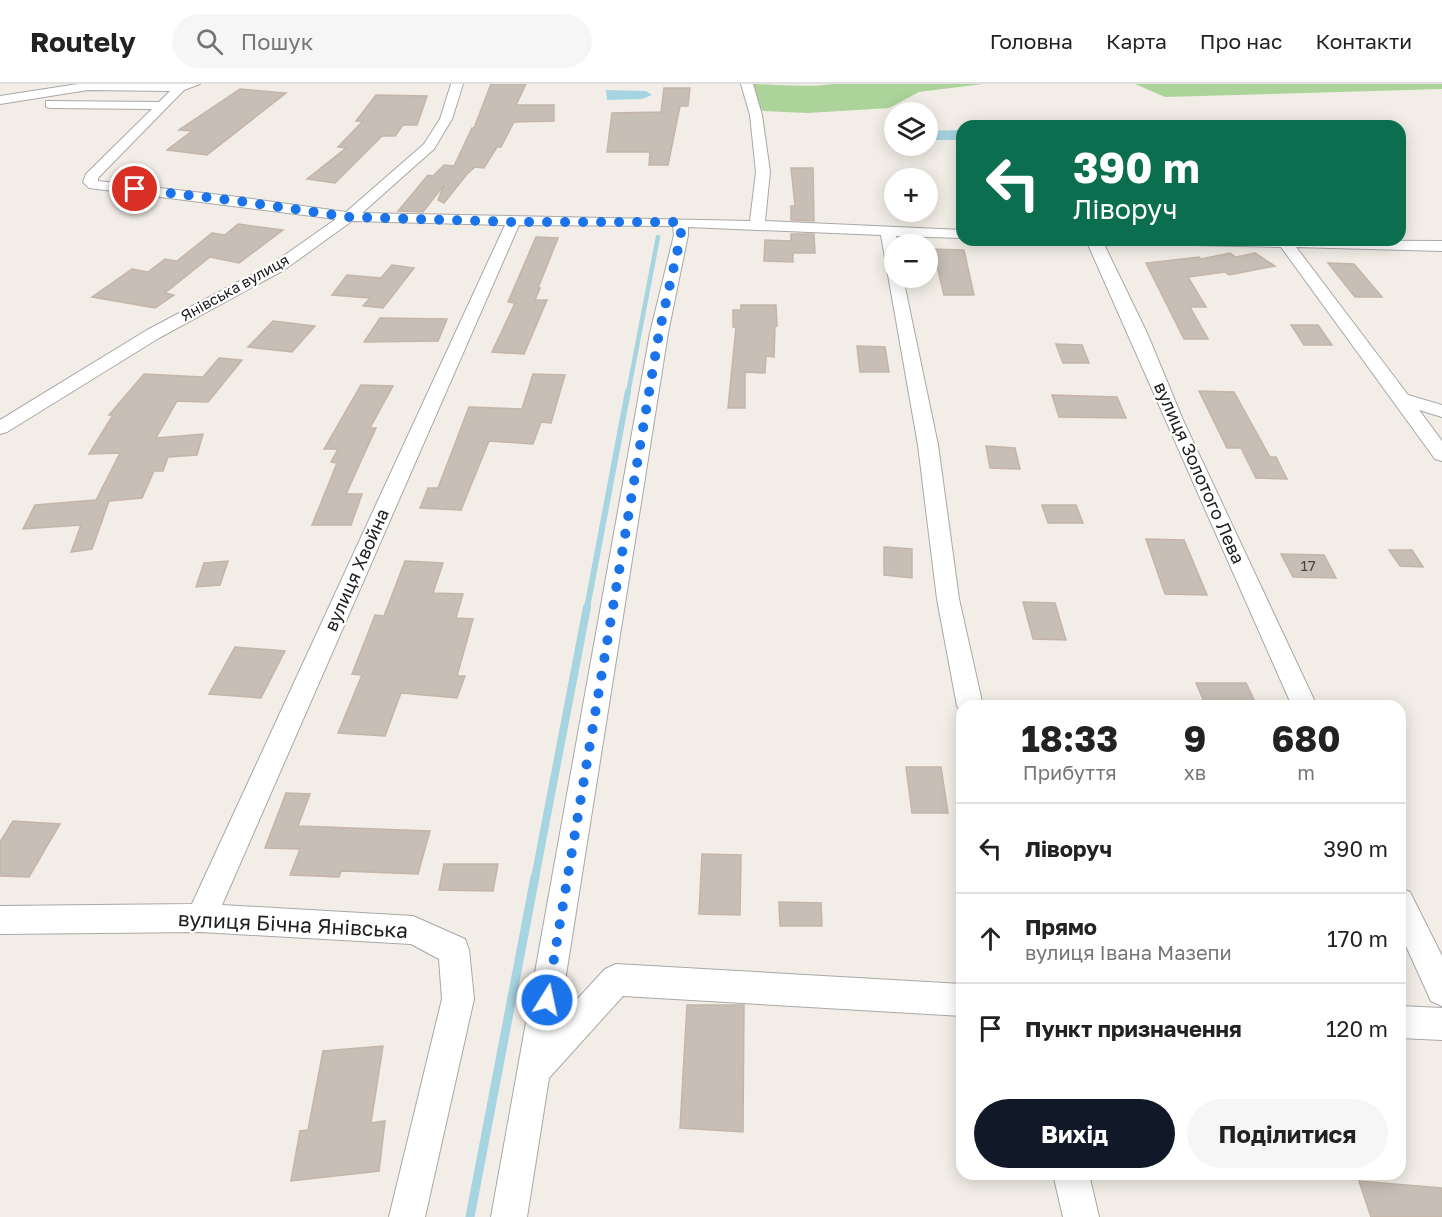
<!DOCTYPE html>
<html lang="uk">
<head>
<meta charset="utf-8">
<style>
  body { margin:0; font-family:"Golos Text",sans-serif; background:#f6f6f6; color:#222; height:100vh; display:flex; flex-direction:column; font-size:22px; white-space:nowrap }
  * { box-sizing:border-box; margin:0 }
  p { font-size:20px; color:#767676 }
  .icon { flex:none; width:33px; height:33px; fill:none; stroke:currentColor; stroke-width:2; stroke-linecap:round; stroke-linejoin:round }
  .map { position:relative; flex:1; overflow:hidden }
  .panel { position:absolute; left:956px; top:616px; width:450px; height:480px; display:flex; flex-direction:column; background:#fff; border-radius:18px; box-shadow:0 3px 15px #0003 }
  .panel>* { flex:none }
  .hud { position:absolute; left:956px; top:36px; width:450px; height:126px; border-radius:18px; box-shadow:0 3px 15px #0003; background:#0b6e4f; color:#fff; overflow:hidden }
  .fabs { position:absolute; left:884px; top:18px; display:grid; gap:12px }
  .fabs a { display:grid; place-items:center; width:54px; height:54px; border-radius:50%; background:#fff; box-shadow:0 3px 15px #0003; font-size:30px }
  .pin { position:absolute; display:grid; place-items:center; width:51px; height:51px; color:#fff; margin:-26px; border:3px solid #fff; border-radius:50%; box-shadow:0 2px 6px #0007 }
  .me { position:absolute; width:66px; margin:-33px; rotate:10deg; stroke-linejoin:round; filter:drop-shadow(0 0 4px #0008) }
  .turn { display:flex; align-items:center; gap:21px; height:126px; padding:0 18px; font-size:27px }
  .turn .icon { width:78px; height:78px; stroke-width:2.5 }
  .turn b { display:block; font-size:42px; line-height:51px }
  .eta { display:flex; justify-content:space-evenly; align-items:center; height:102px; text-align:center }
  .eta b { font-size:36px; font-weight:700; line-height:42px }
  .primary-button { display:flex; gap:12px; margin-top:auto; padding:12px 18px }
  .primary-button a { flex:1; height:69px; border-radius:36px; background:#111827; color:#fff; font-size:24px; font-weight:700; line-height:69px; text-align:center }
  .primary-button a+a { background:#f6f6f6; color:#222 }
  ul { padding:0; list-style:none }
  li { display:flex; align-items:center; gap:18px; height:90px; padding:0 18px; border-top:2px solid #e0e0e0 }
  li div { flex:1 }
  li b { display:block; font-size:22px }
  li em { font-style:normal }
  header { display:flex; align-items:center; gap:36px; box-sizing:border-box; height:84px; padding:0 30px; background:#fff; border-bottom:2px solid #e0e0e0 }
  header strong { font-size:28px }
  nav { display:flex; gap:33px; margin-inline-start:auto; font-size:21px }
  .search { width:420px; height:54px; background:#f6f6f6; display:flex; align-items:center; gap:15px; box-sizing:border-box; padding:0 21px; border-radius:33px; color:#767676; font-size:22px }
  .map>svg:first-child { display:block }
  .forest { fill:#abd39a }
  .water { fill:#a6d4e1 }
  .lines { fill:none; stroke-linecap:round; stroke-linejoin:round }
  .stream-far3 { stroke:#a6d4e1; stroke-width:4.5 }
  .stream-far2 { stroke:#a6d4e1; stroke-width:6 }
  .stream-far1 { stroke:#a6d4e1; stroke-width:8 }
  .stream { stroke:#a6d4e1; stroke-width:9 }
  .building { fill:#c7beb6; stroke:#c5b5a9; stroke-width:1.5 }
  .minor-casing { stroke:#a8a8a8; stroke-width:2 }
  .minor { fill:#fff; fill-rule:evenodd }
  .route { stroke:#1a73e8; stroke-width:10; stroke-dasharray:0 18 }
  .labels { text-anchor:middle; stroke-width:4.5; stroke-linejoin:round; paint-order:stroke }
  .far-street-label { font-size:15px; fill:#212121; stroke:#fff }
  .number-label { font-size:15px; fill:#4a4846 }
  .street-label { font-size:18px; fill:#212121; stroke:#fff }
  .near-street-label { font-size:21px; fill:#212121; stroke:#fff }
</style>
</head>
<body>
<header>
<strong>Routely</strong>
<div class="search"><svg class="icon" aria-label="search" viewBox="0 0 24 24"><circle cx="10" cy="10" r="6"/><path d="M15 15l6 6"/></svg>Пошук</div>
<nav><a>Головна</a><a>Карта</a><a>Про нас</a><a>Контакти</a></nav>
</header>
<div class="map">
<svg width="1442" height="1133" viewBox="0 0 1442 1133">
  <rect width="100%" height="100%" fill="#f2eee7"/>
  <g class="forest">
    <path d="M746 0C774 0 805 4 833 0H983L919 8 889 24 808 29 763 27 747 10Z"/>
    <path d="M1135 0H1442V5L1165 13Z"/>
  </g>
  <g class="water">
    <path d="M606 6 646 7 652 11 642 15 607 16Z"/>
    <path d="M961 46V56H927V47Z"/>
  </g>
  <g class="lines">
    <path class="stream-far3" d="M628 309 658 153"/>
    <path class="stream-far2" d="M587 524 628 307"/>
    <path class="stream-far1" d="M535 794 587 523"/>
    <path class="stream" d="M470 1133 535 793"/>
  </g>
  <g class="building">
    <path d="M491 0H526L516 21H554V37L514 38 501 63H497L484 84 475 83 467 90 444 119 438 116 444 101 423 128 398 127 428 91 433 92 444 81 454 82 472 44H474Z"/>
    <path d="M664 4H690L688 22H680L668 81H649L650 68H607L612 29 661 28Z"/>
    <path d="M240 5 286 9 207 71 167 66 192 47 179 46Z"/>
    <path d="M376 11 427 12 417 41H403L395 52H382L335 99 307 95 346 64 338 63 363 37H356Z"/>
    <path d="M791 84H813L814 137 791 136V122H795Z"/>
    <path d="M238 140 283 146 239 179 210 173 165 209 174 211 155 224 92 213 132 185 148 188 165 175 177 177 212 149 225 151Z"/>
    <path d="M791 150H814L815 169H793V178L764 177 765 156 791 157Z"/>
    <path d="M536 153 558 154 538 204H540L535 216H547L524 270 492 268 515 219 508 218Z"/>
    <path d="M927 165 964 166 974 211H944L937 182 927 181Z"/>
    <path d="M1230 169 1236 173 1255 169 1275 182 1229 191 1225 188 1188 193 1206 223H1190L1208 255H1184L1146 179 1199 173 1201 175Z"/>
    <path d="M1328 179 1354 180 1382 213H1355Z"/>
    <path d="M392 181 414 184 383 224 363 222 370 214 332 211 347 191 381 194Z"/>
    <path d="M741 221H776L777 242H775L774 273 766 272 765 289 745 288V324H728L736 243H733V226H741Z"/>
    <path d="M380 234 447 235 438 257 364 258Z"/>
    <path d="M273 237 315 242 292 268 248 263Z"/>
    <path d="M1291 241H1318L1332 261H1304Z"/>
    <path d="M1056 260 1082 261 1089 279H1063Z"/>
    <path d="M857 262 885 263 889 288H860Z"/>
    <path d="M219 274 242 276 208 318 177 317 156 354 203 350 197 371 168 373 163 387H154L142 414 109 417 92 465 71 468 81 441 23 445 35 421 96 416 120 369 89 370 113 331H109L144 290 203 293Z"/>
    <path d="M533 290 565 291 551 339 541 338 533 360 489 357 461 426 420 424 428 404H438L469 323 522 325Z"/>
    <path d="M361 301 393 302 370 344H376L346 410H362L351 441H312L337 379 331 378 338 365H324Z"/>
    <path d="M1199 307 1234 308 1270 373H1276L1287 395 1256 394 1241 364H1227Z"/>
    <path d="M1052 311 1117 313 1126 334 1059 333Z"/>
    <path d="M986 362 1015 364 1020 385 990 384Z"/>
    <path d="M1042 421H1076L1083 439H1048Z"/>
    <path d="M1146 455 1184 456 1207 511 1165 510Z"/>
    <path d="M884 463 912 465V494L884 491Z"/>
    <path d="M1389 466H1412L1423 483 1400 482Z"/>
    <path d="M1281 470 1324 471 1336 494 1293 493Z"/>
    <path d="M228 477 220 501 196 503 204 479Z"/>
    <path d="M405 477 443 479 433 509 463 510 456 534 473 535 457 592H465L457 614 401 609 385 652 338 649 362 591 352 590 375 531 384 532Z"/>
    <path d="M1023 518 1055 519 1066 556 1033 555Z"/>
    <path d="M235 563 285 567 261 614 209 610Z"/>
    <path d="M1196 599H1246L1257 622H1206Z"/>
    <path d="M906 683H941L948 729H912Z"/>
    <path d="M286 709 310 710 298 742 430 747 418 790 341 787 339 793 290 791 300 765 265 764Z"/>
    <path d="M13 737 60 740 29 793 0 792V758Z"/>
    <path d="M702 770 741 771 740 831 699 830Z"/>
    <path d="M444 780H498L493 807 439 806Z"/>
    <path d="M779 818 821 819 822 842H780Z"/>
    <path d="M687 921H744L743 1048 680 1044Z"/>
    <path d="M383 962 371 1039 385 1037 379 1087 291 1097 300 1047 308 1046 323 967Z"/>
    <path d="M1359 1097 1442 1104V1133H1371Z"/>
  </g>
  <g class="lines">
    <defs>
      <g id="minor">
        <path d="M78 0H200L184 6 98 94V97L238 113 346 128 424 60 440 35 451 0H463L452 35 434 65 362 129 750 137 756 88 750 31 741 0H753L762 31 770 88 765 137 962 146V154L896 152 898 160H894V194H903L938 361 959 515 983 622H962V629L957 622 937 515 918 361 881 151 688 143V151L668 249 559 935 605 885 616 880 962 900V932L623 912 549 994 527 1133H491L650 249 674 151 673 142 519 141 222 821 413 832 465 855 469 866 474 915 425 1133H389L442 915 439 875 411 860 201 848 0 850V822L192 820 505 141 352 137 284 186 159 254 7 348 0 350V336L147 246 272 180 336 135 89 104 83 98 86 90 152 25 50 24 46 23V17L159 18 170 7 88 6 0 20V12Z"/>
        <path d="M1086 156H1102L1147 249 1183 336 1317 622H1292Z"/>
        <path d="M1187 156 1442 157V167L1296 163 1408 311 1442 321V333L1419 326 1442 357V377L1435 375 1281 163 1195 161Z"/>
        <path d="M1400 804 1410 808 1442 872V922L1431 917 1400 849Z"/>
        <path d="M1400 922 1442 924V956L1400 954Z"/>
        <path d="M1053 1090H1089L1099 1133H1063Z"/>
      </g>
    </defs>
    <use href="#minor" class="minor-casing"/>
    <use href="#minor" class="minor"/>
  </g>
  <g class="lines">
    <path class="route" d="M135 105 238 117 349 133 514 138H680L681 151 659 249 547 916"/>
  </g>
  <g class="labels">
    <g class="far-street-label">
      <text transform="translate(235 204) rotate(-29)" y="5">Янівська вулиця</text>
    </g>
    <g class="number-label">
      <text x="1308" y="487">17</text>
    </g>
    <g class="street-label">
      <text transform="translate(1199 389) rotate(66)" y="6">вулиця Золотого Лева</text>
      <text transform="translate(357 486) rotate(-66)" y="6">вулиця Хвойна</text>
    </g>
    <g class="near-street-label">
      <text transform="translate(293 841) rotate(3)" y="7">вулиця Бічна Янівська</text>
    </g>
  </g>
</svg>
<div class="fabs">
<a><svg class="icon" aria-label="layers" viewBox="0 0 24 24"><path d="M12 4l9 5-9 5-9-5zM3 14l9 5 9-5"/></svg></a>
<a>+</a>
<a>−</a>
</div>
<div class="pin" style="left:135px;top:105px;background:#d93025"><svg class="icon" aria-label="arrive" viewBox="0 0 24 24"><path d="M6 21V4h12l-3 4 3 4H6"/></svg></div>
<svg class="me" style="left:547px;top:916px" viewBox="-20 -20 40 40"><circle r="17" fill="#1a73e8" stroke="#fff" stroke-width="3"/><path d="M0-11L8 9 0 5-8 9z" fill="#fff"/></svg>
<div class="hud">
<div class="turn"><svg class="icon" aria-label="left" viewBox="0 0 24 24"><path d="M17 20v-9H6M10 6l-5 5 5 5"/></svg><div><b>390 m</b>Ліворуч</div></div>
</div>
<section class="panel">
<div class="eta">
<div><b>18:33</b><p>Прибуття</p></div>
<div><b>9</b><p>хв</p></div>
<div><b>680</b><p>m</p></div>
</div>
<ul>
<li><svg class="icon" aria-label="left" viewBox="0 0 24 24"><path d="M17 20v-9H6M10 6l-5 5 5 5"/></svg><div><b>Ліворуч</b></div><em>390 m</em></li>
<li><svg class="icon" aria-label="ahead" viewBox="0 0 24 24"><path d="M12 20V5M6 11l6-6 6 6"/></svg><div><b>Прямо</b><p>вулиця Івана Мазепи</p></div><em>170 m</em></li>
<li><svg class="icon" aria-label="arrive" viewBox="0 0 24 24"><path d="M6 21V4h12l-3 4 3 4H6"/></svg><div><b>Пункт призначення</b></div><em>120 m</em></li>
</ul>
<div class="primary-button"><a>Вихід</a><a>Поділитися</a></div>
</section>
</div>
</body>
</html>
